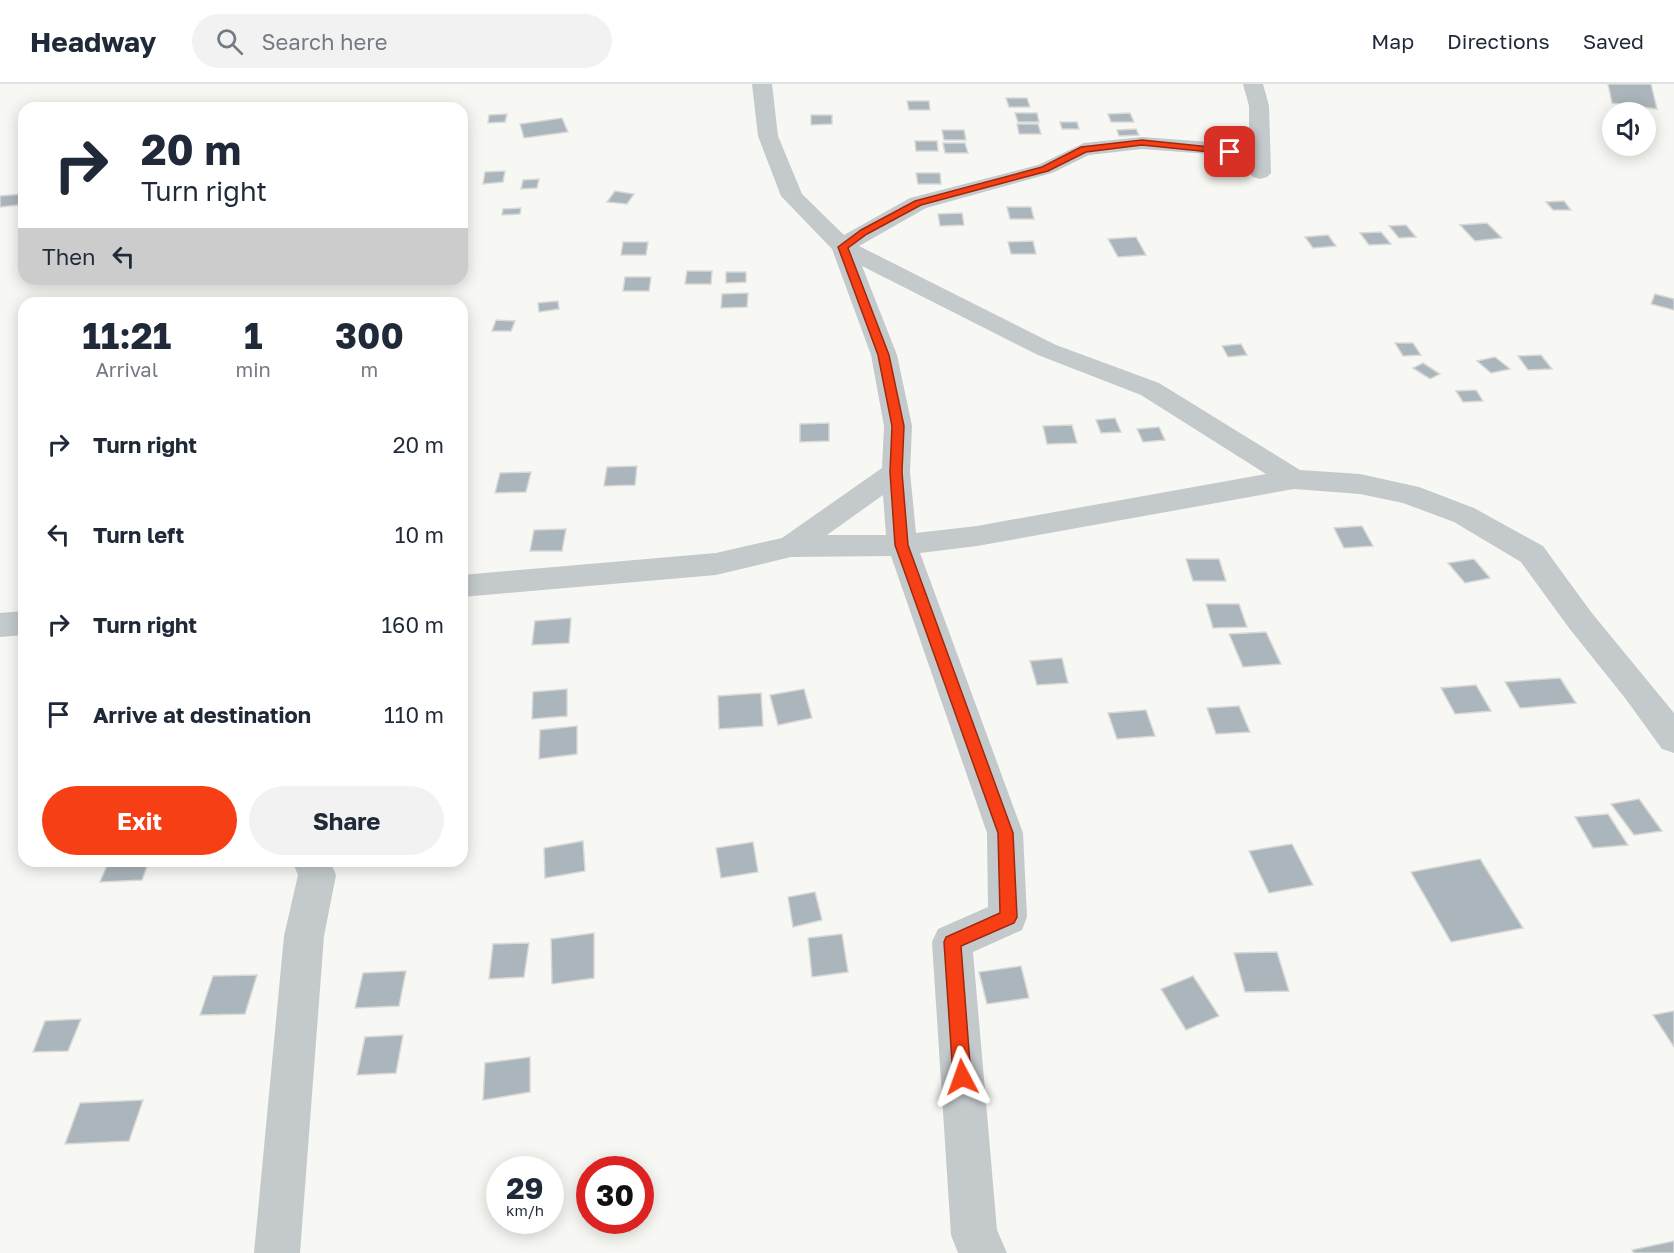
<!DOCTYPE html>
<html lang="en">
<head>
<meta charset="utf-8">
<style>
  body { margin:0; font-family:"Golos Text",sans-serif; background:#f2f2f3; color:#1f2937; height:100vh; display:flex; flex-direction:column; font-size:22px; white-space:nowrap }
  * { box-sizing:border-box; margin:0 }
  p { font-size:20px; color:#747a83 }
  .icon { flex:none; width:33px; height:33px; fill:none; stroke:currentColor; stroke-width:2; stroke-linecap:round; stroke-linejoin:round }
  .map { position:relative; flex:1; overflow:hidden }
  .side { position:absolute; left:18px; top:213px; width:450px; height:570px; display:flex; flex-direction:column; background:#fff; border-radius:18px; box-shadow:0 3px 15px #0003 }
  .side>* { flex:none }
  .hud { position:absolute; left:18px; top:18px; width:450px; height:183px; border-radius:18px; box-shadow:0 3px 15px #0003; background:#fff; color:#1f2937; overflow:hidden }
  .fabs { position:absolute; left:1602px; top:18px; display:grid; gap:12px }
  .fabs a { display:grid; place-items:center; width:54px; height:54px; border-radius:50%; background:#fff; box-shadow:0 3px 15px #0003; font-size:30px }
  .speed { position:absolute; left:486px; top:1072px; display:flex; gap:12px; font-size:30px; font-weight:700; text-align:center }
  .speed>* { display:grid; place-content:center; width:78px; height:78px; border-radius:50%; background:#fff; box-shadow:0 3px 15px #0003; line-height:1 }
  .speed small { font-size:15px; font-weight:400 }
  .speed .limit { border:9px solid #d22; background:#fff; color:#111 }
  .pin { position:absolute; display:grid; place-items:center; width:51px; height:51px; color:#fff; margin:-26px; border-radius:12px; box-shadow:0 3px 9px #0006 }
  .me { position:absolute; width:66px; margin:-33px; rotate:356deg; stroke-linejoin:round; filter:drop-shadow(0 0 4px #0008) }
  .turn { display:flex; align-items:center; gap:21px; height:126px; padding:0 24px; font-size:27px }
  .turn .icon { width:78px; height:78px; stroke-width:2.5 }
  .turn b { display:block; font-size:42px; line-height:51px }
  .then { display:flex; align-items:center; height:57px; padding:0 24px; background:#0003; gap:12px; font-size:22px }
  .eta { display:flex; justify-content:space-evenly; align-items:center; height:102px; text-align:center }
  .eta b { font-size:36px; font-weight:700; line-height:42px }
  .cta { display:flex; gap:12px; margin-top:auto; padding:12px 24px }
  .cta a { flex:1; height:69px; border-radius:36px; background:#f63f14; color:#fff; font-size:24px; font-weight:700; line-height:69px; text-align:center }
  .cta a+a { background:#f2f2f3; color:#1f2937 }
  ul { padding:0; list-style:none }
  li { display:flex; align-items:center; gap:18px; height:90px; padding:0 24px }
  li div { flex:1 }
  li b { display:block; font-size:22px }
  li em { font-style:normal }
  header { display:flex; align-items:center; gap:36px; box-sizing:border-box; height:84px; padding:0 30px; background:#fff; border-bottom:2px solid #e0e1e3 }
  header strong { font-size:28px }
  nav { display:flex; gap:33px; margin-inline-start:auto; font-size:21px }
  .search { width:420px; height:54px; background:#f2f2f3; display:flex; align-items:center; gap:15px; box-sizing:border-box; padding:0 21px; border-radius:33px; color:#747a83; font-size:22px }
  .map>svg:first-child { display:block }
  .building { fill:#abb6bc; stroke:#d8d8d6; stroke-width:1.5 }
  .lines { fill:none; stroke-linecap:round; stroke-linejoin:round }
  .minor { fill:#c4c9cc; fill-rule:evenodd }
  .route { fill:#f63f14; stroke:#a0290d; stroke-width:1.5 }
</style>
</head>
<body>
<header>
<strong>Headway</strong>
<div class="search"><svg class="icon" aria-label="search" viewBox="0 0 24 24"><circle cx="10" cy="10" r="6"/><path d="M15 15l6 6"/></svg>Search here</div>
<nav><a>Map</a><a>Directions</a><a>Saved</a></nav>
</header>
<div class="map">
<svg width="1674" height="1169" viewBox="0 0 1674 1169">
  <rect width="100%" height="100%" fill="#f7f7f3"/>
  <g class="building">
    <path d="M1608 0H1651L1657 25 1612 19Z"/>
    <path d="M1006 14H1027L1030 23H1009Z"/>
    <path d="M907 17H929L930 26H909Z"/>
    <path d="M1015 29H1037L1039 38H1018Z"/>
    <path d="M1130 29 1134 38H1111L1108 30Z"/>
    <path d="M507 30 505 38 488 39 489 31Z"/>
    <path d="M811 31H832V40L811 41Z"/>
    <path d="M562 34 568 48 524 54 520 40Z"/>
    <path d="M1060 38H1077L1079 45H1062Z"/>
    <path d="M1017 40H1038L1041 50H1019Z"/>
    <path d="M1136 45 1139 51 1119 52 1117 46Z"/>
    <path d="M942 46H964L966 56H944Z"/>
    <path d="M915 57H937L938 67H916Z"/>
    <path d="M943 59H965L968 69H945Z"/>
    <path d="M505 87 503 98 483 100 485 88Z"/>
    <path d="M916 89H940L941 100H918Z"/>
    <path d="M539 95 537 104 521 105 523 96Z"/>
    <path d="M615 107 634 110 627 120 607 118Z"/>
    <path d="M24 110 18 121 0 123V112Z"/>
    <path d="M1564 117 1571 126H1553L1546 118Z"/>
    <path d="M1007 123H1031L1034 135H1010Z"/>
    <path d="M521 124 520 130 502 131 503 125Z"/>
    <path d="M962 129 964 141 940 142 938 130Z"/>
    <path d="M1487 139 1502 154 1475 157 1460 141Z"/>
    <path d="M1406 141 1416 153 1399 154 1389 142Z"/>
    <path d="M1381 148 1391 160 1369 161 1360 149Z"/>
    <path d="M1328 151 1336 162 1313 164 1305 153Z"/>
    <path d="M1136 153 1146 171 1118 173 1108 155Z"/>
    <path d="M1033 157 1036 170H1011L1008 158Z"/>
    <path d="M623 158H648L646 171H621Z"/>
    <path d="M687 187H712L711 200H685Z"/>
    <path d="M726 188H746V198L726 199Z"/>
    <path d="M625 193H651L649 207H623Z"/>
    <path d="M748 209 747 223 721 224 722 210Z"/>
    <path d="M1655 210 1674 215V226L1651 220Z"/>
    <path d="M558 217 559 225 539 228 538 219Z"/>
    <path d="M496 236 515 237 511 247H492Z"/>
    <path d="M1395 259H1413L1421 271 1403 272Z"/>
    <path d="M1241 260 1247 271 1228 273 1222 262Z"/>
    <path d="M1541 271 1552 285 1528 286 1518 272Z"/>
    <path d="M1495 273 1510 285 1491 289 1477 277Z"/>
    <path d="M1423 279 1440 290 1430 295 1413 284Z"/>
    <path d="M1476 306 1483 317 1463 318 1456 307Z"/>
    <path d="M1115 334 1121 348 1101 349 1096 336Z"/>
    <path d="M829 339V357L800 358V340Z"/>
    <path d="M1072 341 1077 359 1047 360 1043 342Z"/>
    <path d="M1159 343 1165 356 1143 358 1137 345Z"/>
    <path d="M637 382 635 401 604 402 607 383Z"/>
    <path d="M531 388 526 408 495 409 500 389Z"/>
    <path d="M1362 442 1373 462 1344 464 1334 444Z"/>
    <path d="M566 445 562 467H530L534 446Z"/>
    <path d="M1186 475H1219L1226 497H1193Z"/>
    <path d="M1474 475 1490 494 1465 499 1448 479Z"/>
    <path d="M1206 520H1239L1247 543 1213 544Z"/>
    <path d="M571 534 569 559 532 561 535 537Z"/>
    <path d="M1266 548 1281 580 1243 583 1229 550Z"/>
    <path d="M1062 574 1068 599 1037 601 1030 577Z"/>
    <path d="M1560 594 1576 619 1520 624 1505 598Z"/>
    <path d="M1476 601 1491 627 1455 630 1441 604Z"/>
    <path d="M567 605V632L532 635 533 608Z"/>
    <path d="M804 605 812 634 778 641 770 611Z"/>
    <path d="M761 609 763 642 719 645 718 612Z"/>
    <path d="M1239 622 1250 648 1216 650 1207 624Z"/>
    <path d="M1146 626 1155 652 1117 655 1108 629Z"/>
    <path d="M577 642V670L539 675 540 646Z"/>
    <path d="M1639 715 1662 747 1634 751 1611 720Z"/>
    <path d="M1608 730 1628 761 1593 764 1575 733Z"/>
    <path d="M583 757 585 787 545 794 544 764Z"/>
    <path d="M753 758 758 788 721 794 716 764Z"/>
    <path d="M1292 760 1313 801 1269 809 1249 767Z"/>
    <path d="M1480 775 1523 844 1451 858 1411 788Z"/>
    <path d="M109 777H149L142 796 100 798Z"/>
    <path d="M815 808 822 836 793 843 788 813Z"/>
    <path d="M594 849V894L552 900 551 855Z"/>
    <path d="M842 850 848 888 812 893 808 854Z"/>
    <path d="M529 859 524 893 489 895 493 860Z"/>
    <path d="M1277 868 1289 907 1245 908 1234 869Z"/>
    <path d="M1021 882 1029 914 987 920 979 888Z"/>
    <path d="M406 887 399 922 355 924 363 889Z"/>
    <path d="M257 891 245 930 200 931 213 892Z"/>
    <path d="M1193 892 1219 932 1186 946 1161 905Z"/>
    <path d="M1674 927V963L1653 931Z"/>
    <path d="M81 935 68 967 33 968 45 937Z"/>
    <path d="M403 951 396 989 357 991 365 953Z"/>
    <path d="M530 973V1008L483 1016 485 979Z"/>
    <path d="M143 1016 129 1057 65 1060 80 1019Z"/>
    <path d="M1674 1157V1169H1634L1632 1166Z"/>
  </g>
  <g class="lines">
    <g class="minor">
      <path d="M752 0H772L778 52 802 110 844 151 910 114 1038 81 1084 59 1142 53 1249 61V22L1243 0H1263L1269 22 1271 89 1267 93 1260 95 1253 93 1249 89V73L1142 65 1089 71 1052 89 926 124 859 162 1056 261 1159 299 1300 386 1360 390 1419 403 1474 424 1543 462 1591 528 1674 629V669L1662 665 1625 614 1569 544 1521 478 1454 438 1403 419 1360 410 1294 405 977 462 920 469 1023 749 1027 833 1022 846 973 868 997 1146 1007 1169H958L951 1151 932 858 938 845 988 823 987 749 891 472 791 473 716 491 462 513V491L716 469 782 454 882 384 884 342 871 271 832 165 781 112 758 52ZM862 182 1038 271 1141 311 1266 390 977 442 916 449 910 388 912 342 897 271ZM883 411 886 451H827Z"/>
      <path d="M24 527V551L0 553V529Z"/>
      <path d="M292 777H330L336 791 324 852 300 1169H254L284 852 298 791Z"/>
    </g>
  </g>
  <path class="route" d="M1142 56 1230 65 1234 68 1230 70 1142 61 1086 68 1048 87 921 121 867 150 848 164 889 271 904 342 902 388 908 461 1013 749 1017 833 1014 839 961 862 971 993 968 1000 962 1002 956 1000 953 993 944 858 946 853 1000 829 998 749 895 461 890 388 892 342 878 271 838 163 861 146 915 117 1042 83 1081 63Z"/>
</svg>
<div class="fabs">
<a><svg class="icon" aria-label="sound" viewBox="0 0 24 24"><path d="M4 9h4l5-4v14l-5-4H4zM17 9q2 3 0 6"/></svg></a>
</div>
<div class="speed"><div>29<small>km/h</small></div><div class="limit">30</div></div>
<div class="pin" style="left:1230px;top:68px;background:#d93025"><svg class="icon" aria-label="arrive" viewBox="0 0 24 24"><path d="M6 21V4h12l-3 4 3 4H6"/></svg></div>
<svg class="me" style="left:962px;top:993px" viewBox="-20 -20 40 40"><path d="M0-17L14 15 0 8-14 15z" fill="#f63f14" stroke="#fff" stroke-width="4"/></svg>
<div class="hud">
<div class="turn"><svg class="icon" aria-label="right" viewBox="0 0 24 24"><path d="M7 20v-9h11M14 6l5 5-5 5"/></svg><div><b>20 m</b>Turn right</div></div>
<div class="then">Then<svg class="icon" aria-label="left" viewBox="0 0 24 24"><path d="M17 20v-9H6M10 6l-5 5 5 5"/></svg></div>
</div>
<section class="side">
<div class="eta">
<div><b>11:21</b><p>Arrival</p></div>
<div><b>1</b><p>min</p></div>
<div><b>300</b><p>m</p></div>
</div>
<ul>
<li><svg class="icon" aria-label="right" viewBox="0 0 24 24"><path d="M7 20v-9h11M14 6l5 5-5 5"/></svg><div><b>Turn right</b></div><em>20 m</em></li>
<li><svg class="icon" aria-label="left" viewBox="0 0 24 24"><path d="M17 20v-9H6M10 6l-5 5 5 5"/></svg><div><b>Turn left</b></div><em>10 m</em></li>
<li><svg class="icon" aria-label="right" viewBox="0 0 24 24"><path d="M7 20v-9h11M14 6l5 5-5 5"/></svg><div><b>Turn right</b></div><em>160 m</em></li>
<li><svg class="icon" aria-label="arrive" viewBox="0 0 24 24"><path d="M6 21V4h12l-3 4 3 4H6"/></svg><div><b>Arrive at destination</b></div><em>110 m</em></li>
</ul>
<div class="cta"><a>Exit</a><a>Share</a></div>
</section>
</div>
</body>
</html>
